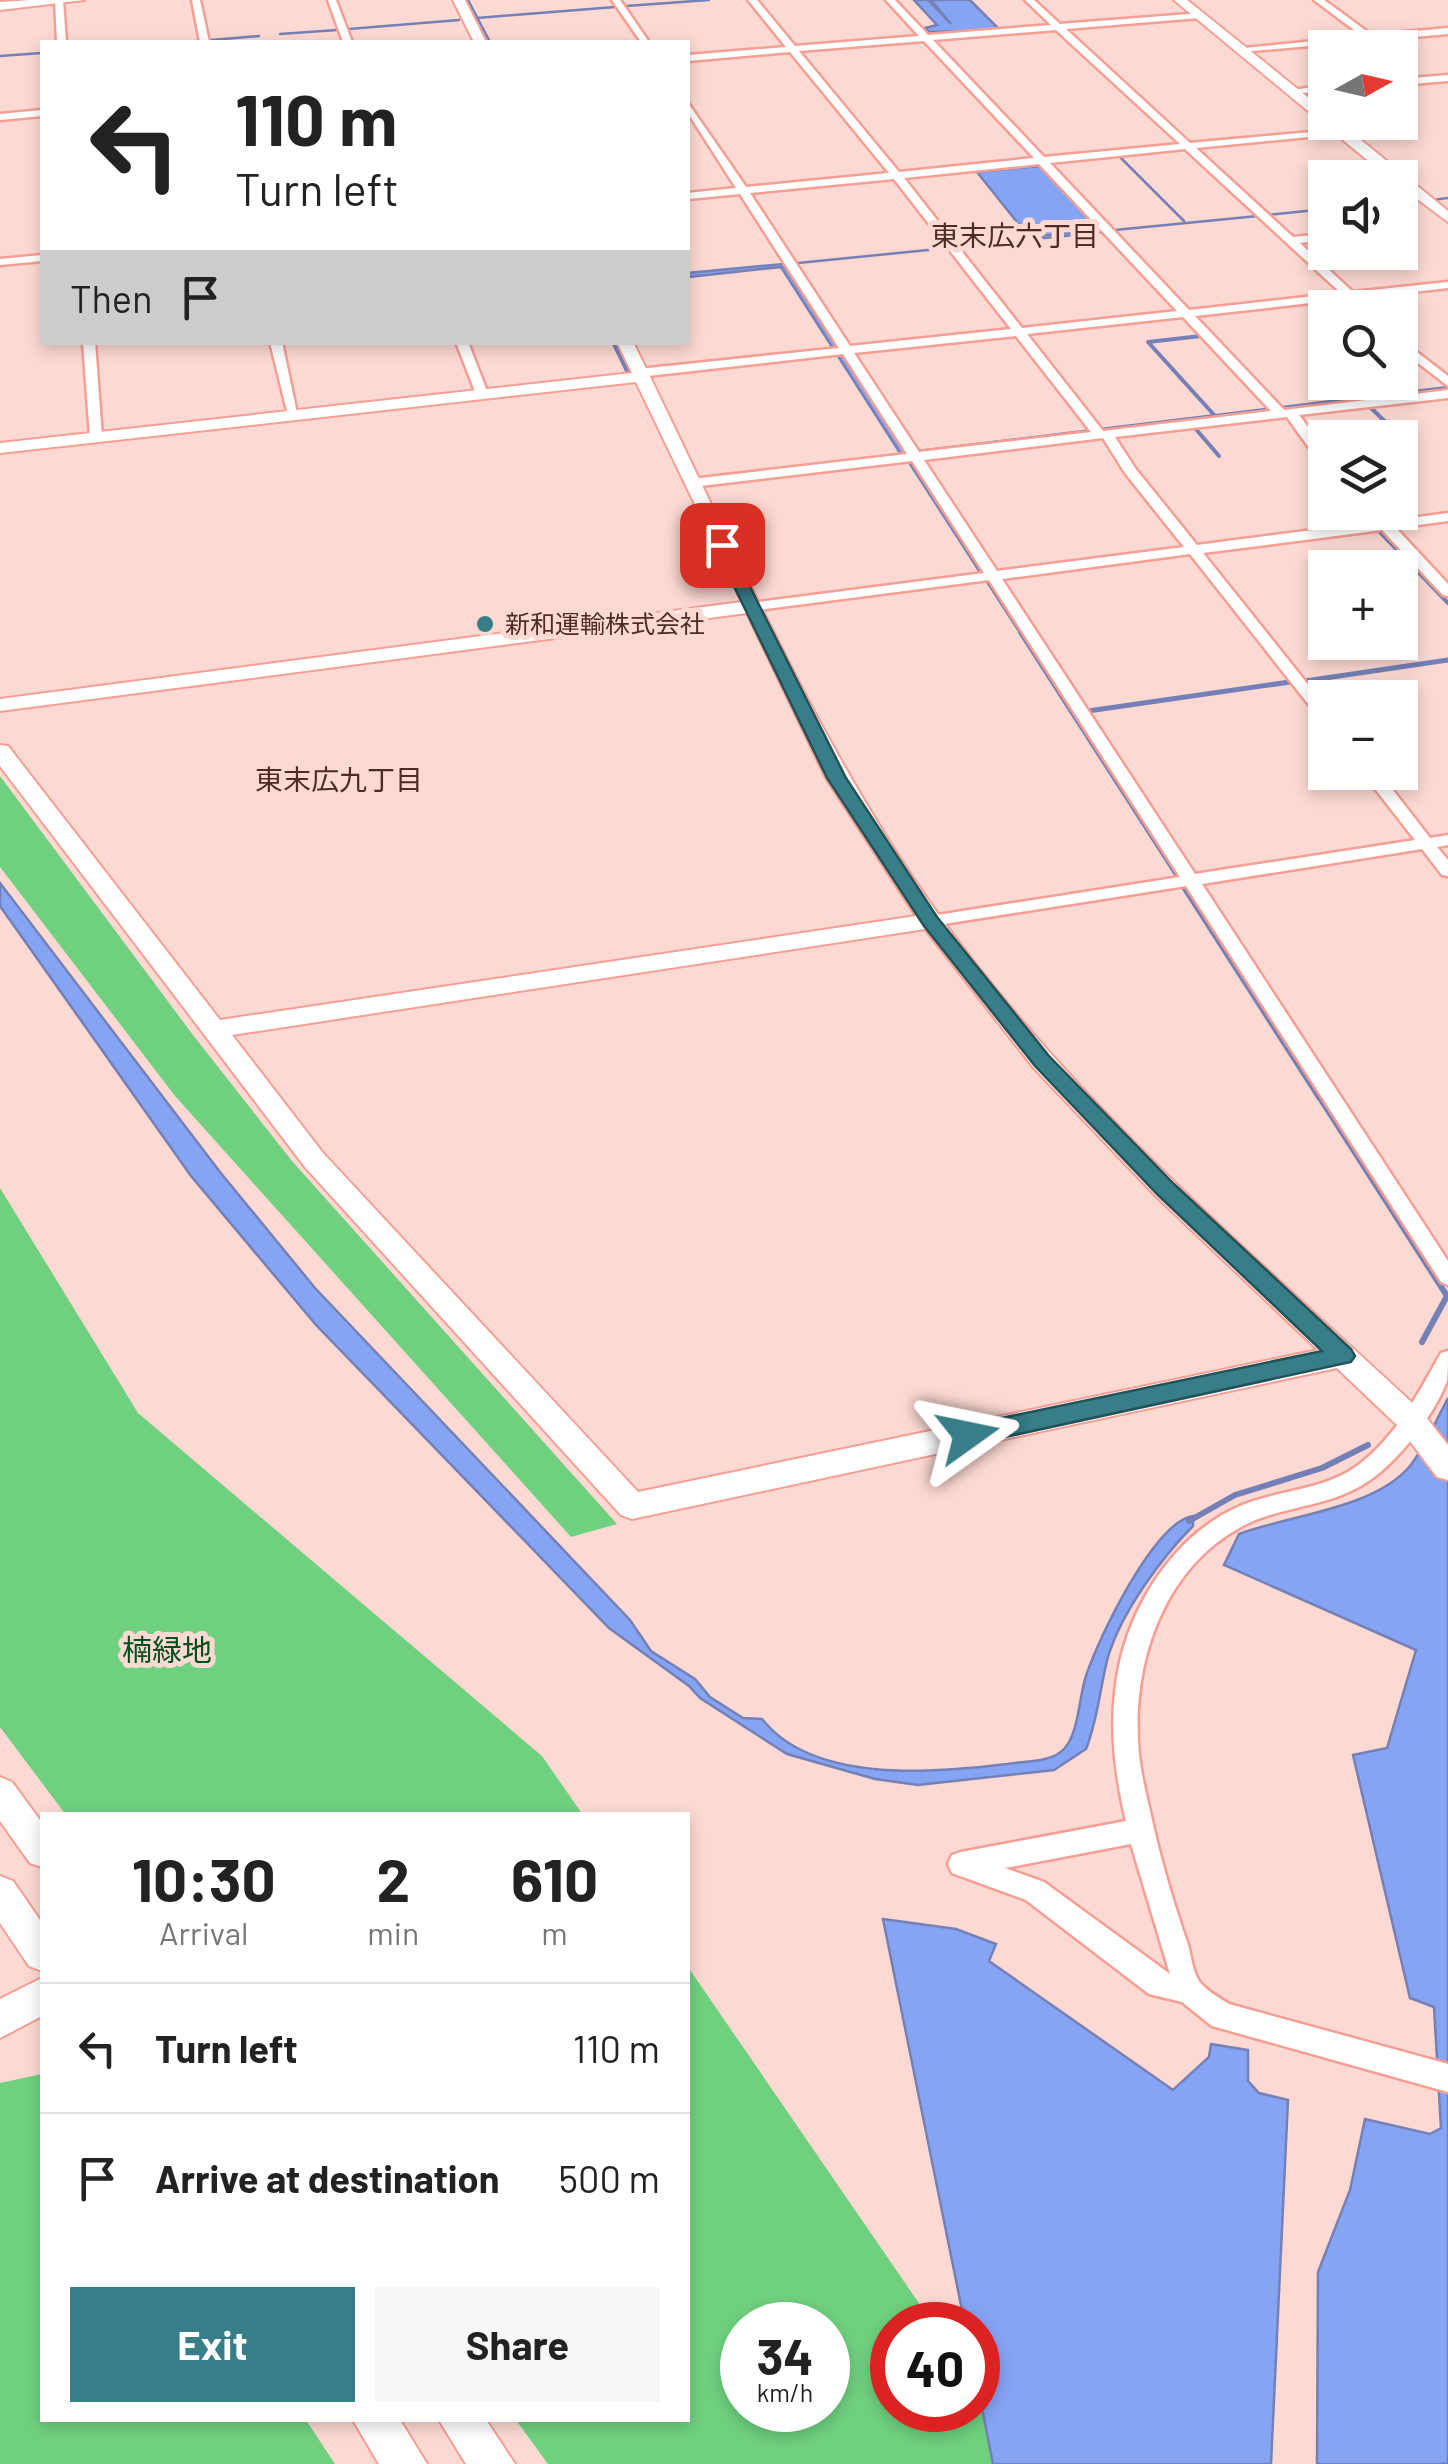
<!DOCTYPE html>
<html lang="en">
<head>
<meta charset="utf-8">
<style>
  body { margin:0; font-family:Barlow,"Noto Sans JP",sans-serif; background:#f6f6f6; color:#222; height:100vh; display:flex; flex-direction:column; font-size:38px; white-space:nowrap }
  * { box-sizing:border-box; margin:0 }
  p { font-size:32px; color:#767676 }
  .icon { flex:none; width:55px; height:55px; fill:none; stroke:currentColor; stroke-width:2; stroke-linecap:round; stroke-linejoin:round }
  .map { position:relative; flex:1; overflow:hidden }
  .panel { position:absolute; left:40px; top:1812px; width:650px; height:610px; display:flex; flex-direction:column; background:#fff; border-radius:0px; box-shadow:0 5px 15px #0003 }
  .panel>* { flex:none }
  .guide { position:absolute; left:40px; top:40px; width:650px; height:305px; border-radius:0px; box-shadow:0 5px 15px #0003; background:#fff; color:#222; overflow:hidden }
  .needle { width:65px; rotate:82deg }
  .tools { position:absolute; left:1308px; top:30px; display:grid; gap:20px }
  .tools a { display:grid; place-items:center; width:110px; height:110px; border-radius:0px; background:#fff; box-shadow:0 5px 15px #0003; font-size:50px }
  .speed { position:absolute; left:720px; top:2302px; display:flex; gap:20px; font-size:50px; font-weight:700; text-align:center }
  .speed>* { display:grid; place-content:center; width:130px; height:130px; border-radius:50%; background:#fff; box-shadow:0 5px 15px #0003; line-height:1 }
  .speed small { font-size:25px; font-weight:400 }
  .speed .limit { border:15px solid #d22; background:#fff; color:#111 }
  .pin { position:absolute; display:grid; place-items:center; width:85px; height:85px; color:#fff; margin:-42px; border-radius:20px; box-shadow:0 5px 15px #0006 }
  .me { position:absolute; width:110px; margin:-55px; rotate:78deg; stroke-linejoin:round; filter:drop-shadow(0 0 8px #0008) }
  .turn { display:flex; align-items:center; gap:35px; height:210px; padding:0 30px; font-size:45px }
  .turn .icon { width:130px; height:130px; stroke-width:2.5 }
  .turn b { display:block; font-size:70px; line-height:85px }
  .then { display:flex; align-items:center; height:95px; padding:0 30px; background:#0003; gap:20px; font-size:38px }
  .eta { display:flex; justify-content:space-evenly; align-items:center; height:170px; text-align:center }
  .eta b { font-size:60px; font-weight:700; line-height:70px }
  .primary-button { display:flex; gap:20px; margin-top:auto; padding:20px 30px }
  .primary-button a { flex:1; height:115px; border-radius:0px; background:#377e88; color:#fff; font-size:40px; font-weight:700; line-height:115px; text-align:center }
  .primary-button a+a { background:#f6f6f6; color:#222 }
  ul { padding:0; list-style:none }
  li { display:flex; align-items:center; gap:30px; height:130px; padding:0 30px; border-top:2px solid #e0e0e0 }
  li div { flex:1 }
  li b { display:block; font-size:38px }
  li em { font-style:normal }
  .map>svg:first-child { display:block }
  .green { fill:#6fd17f; fill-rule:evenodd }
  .water { fill:#86a4f4; stroke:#7580b6; stroke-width:2.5 }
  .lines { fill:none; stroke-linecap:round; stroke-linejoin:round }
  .stream-far3 { stroke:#7580b6; stroke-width:2.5 }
  .stream-far2 { stroke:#7580b6; stroke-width:4 }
  .stream-far1 { stroke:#7580b6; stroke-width:5 }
  .stream { stroke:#7580b6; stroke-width:6 }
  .street-casing { stroke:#f59f94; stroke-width:5 }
  .secondary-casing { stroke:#f59f94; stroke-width:4 }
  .street { fill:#fff; fill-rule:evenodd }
  .secondary { fill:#fff; fill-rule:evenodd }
  .route { fill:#377e88; stroke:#245258; stroke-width:2.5 }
  .poi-dot { fill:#377e88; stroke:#fdd9d3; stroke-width:4 }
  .labels { text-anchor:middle; stroke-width:10; stroke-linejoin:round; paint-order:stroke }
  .far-poi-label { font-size:25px; fill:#4d2b27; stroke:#fdd9d3; text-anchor:start }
  .far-neighbourhood-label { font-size:28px; fill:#4d2b27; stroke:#fdd9d3 }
  .park-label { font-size:30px; fill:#004e19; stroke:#fdd9d3 }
</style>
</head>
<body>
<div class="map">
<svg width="1448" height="2464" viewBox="0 0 1448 2464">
  <rect width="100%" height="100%" fill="#fdd9d3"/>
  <g class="green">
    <path d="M0 776 193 1035 292 1161 617 1524 571 1537 175 1096 0 867Z"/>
    <path d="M0 1188 138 1413 542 1756 583 1815H66L0 1727Z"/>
    <path d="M688 1967 934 2325H892V2410H978V2388L993 2464H548L516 2420H688ZM742 2325H828V2410H742Z"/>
    <path d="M42 2074V2420H306L335 2464H0V2083Z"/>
  </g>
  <g class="water">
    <path d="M914 0H928L951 24 931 0H970L1000 30 929 32 925 28 937 25Z"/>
    <path d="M1040 166 1101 230 1029 237 977 172Z"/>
    <path d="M783 264 907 455 902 456 781 267 688 277V273Z"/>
    <path d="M1448 387V391L918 451Z"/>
    <path d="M0 883 220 1172 315 1288 630 1620 651 1651 695 1679 710 1697 743 1718 762 1719C813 1784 934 1773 1007 1764 1024 1761 1051 1763 1064 1749 1079 1733 1079 1696 1086 1676 1098 1639 1154 1522 1193 1516V1526C1161 1558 1121 1613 1108 1657 1100 1687 1098 1719 1086 1749L1054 1770 918 1785 875 1779 787 1754 700 1698 689 1686 609 1628 316 1325 191 1176 0 906Z"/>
    <path d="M1448 1398V2464H1317L1318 2272 1350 2190 1365 2119 1430 2134 1441 2128 1434 2007 1410 1998 1353 1755 1387 1748 1416 1650 1224 1565 1239 1534C1289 1515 1374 1509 1410 1466 1425 1447 1436 1420 1448 1398Z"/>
    <path d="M883 1919 956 1929 996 1944 989 1961 1173 2090 1209 2057 1211 2044 1248 2050V2081L1259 2093 1288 2100 1271 2464H993L978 2388V2325H965Z"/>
  </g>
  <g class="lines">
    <g class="stream-far3">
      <path d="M468 0 490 42"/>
      <path d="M626 6 709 0"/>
      <path d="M477 18 615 7"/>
      <path d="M349 29 459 20"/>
      <path d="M280 34 337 30"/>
      <path d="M211 40 259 36"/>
      <path d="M175 42 199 41"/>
      <path d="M0 56 42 53"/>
      <path d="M1120 157 1184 221"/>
      <path d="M1432 200 1448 198"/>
      <path d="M1400 201 1416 199"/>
      <path d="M1267 215 1325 209"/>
      <path d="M1115 230 1258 216"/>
      <path d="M958 247 1103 232"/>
      <path d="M798 263 948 248"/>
    </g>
    <g class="stream-far2">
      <path d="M1201 336 1148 342 1216 417"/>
      <path d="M613 342 627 371"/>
      <path d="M1371 408 1399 435"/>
      <path d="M1195 428 1219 456"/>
      <path d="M909 461 982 574"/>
      <path d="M1370 531H1379L1448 603"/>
      <path d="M986 579 1023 636"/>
    </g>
    <g class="stream-far1">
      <path d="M1021 633 1178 877"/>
      <path d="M1305 681 1448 660"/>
      <path d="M1088 711 1290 682"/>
      <path d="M1184 888 1319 1098"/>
    </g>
    <g class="stream">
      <path d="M1318 1095 1447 1296 1422 1342"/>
      <path d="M1189 1521 1235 1495 1322 1468 1368 1445"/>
    </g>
    <defs>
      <g id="street">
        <path d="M55 0H63L66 42H57Z"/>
        <path d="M192 0H200L209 42H200Z"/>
        <path d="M328 0H336L352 42H343Z"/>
        <path d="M612 0H620L649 42H641Z"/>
        <path d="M748 0H757L795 46 919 36 886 0H895L928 35 1051 25 1025 0H1034L1060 24 1202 13 1199 18 1066 29 1190 143 1344 129 1340 134 1196 148 1293 237 1325 234V240L1300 243 1353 292 1448 282V288L1359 298 1364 303 1358 306 1347 299 1195 316 1284 410 1448 390V398L1299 415 1325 449V464L1320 463 1287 417 1115 437 1135 468 1197 545 1376 522V517L1381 516 1389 521 1448 513V521L1396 528 1448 584V596L1443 595 1382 530 1203 553 1325 706V721L1320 719 1190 554 1002 579 1195 874 1415 840 1362 772H1379L1430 838 1448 835V845L1437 847 1448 860V876L1442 875 1422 849 1202 884 1448 1261V1285L1441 1282 1186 886 931 926 922 921 931 916 1180 877 989 580 751 611 744 607 751 603 984 573 912 461 692 487 685 483 692 479 907 454 843 354 639 377 633 373 639 369 839 348 740 194 688 199V193L736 188 688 113V103L746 187 889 173 790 52 688 61V55L786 47ZM1056 30 1180 144 1044 157 933 40ZM924 41 1034 158 899 172 799 51ZM1185 149 1341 293 1189 310 1050 163ZM1039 164 1177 311 1022 328 904 178ZM894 179 1011 329 850 346 750 193ZM1183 317 1271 411 1103 431 1027 334ZM1016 336 1091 432 919 452 854 353ZM1103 438 1125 473 1184 547 997 571 924 460Z"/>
        <path d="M1314 0H1324L1372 35 1448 28V34L1240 52 1235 49 1362 36Z"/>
        <path d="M1448 75V81L1400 85V79Z"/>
        <path d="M1325 85V91L1292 94 1287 91Z"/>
        <path d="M42 110V116L0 120V114Z"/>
        <path d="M42 255V261L0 265V259Z"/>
        <path d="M1400 339 1448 376V386L1400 349Z"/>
        <path d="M83 342H95L102 437 96 441 90 437Z"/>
        <path d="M270 342H282L298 418 288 415Z"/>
        <path d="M456 342H468L488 394 486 397 476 394Z"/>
        <path d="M1448 1351C1448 1360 1448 1372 1447 1381 1433 1418 1391 1472 1355 1489 1319 1508 1277 1507 1241 1527 1165 1568 1134 1658 1138 1740 1139 1771 1148 1800 1154 1829 1163 1868 1175 1907 1188 1945 1191 1956 1193 1972 1199 1981 1205 1990 1220 1998 1229 2004L1448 2064V2092L1212 2026 1182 2002 1149 1994 1026 1900 952 1873 948 1864 952 1855 961 1852 1126 1821C1116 1779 1110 1736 1115 1693 1122 1617 1169 1537 1240 1506 1279 1489 1326 1491 1361 1463 1397 1435 1419 1392 1441 1353ZM1131 1844 1170 1974 1044 1882 1005 1868Z"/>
      </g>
      <g id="secondary">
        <path d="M31 0H84L0 10V2Z"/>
        <path d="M453 0H465L486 42H474Z"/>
        <path d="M1174 0H1187L1325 111V122H1339L1448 211V222L1400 186V178H1389Z"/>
        <path d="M617 342H633C729 536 813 739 938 914 1073 1103 1253 1255 1422 1412L1448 1445V1480L1437 1477 1400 1428 1337 1368 632 1519 621 1515 305 1167 0 766V745L8 746 220 1020 916 916 826 778 747 613 0 711V699L742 602 636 382 0 453V443L632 373ZM925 929 1033 1067 1156 1196 1318 1350 638 1492 323 1153 232 1035Z"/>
        <path d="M0 1777 12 1782 42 1823V1867L30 1863 0 1821Z"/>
        <path d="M0 1876 13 1881 42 1923V1971L29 1966 0 1923Z"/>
        <path d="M42 1978V2016L0 2038V1999Z"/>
        <path d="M353 2420H400L427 2464H379Z"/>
        <path d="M439 2420H486L515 2464H466Z"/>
      </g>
    </defs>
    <use href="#street" class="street-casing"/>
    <use href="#secondary" class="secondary-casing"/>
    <use href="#street" class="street"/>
    <use href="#secondary" class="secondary"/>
  </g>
  <path class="route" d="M722 540 729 545 846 778 937 917 1049 1056 1174 1184 1351 1349 1355 1356 1351 1362 968 1445 960 1442 956 1435 960 1428 968 1425 1322 1351 1158 1195 1035 1066 924 926 827 778 714 545Z"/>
  <circle class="poi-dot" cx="485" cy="624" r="10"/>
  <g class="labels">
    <g class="far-poi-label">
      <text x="505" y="633">新和運輸株式会社</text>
    </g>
    <g class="far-neighbourhood-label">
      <text x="1015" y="246">東末広六丁目</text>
      <text x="339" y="790">東末広九丁目</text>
    </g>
    <g class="park-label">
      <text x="167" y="1661">楠緑地</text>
    </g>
  </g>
</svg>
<div class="tools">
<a><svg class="needle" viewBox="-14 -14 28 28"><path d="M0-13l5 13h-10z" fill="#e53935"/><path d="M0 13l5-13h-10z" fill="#767676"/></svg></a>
<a><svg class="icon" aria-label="sound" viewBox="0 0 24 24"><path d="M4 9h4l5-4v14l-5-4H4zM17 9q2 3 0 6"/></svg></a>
<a><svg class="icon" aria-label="search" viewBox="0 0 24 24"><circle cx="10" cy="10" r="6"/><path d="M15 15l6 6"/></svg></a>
<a><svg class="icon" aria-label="layers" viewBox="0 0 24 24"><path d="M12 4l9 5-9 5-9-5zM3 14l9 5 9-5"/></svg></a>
<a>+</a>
<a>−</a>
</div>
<div class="speed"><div>34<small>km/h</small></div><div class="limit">40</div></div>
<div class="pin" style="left:722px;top:545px;background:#d93025"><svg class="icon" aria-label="arrive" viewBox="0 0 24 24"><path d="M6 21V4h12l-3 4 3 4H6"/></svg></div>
<svg class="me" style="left:968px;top:1435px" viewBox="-20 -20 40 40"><path d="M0-17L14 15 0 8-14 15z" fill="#377e88" stroke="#fff" stroke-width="4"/></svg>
<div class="guide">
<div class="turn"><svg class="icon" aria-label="left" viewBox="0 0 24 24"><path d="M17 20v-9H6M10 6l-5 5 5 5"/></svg><div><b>110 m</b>Turn left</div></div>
<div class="then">Then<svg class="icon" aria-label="arrive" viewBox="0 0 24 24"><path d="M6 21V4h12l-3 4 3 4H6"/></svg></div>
</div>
<section class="panel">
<div class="eta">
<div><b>10:30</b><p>Arrival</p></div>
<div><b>2</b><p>min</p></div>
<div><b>610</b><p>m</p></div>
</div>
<ul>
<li><svg class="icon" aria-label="left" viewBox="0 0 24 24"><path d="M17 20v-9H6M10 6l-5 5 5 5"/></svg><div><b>Turn left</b></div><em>110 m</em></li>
<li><svg class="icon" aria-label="arrive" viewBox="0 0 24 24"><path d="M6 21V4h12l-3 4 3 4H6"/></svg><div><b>Arrive at destination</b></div><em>500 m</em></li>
</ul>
<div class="primary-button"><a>Exit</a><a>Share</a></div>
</section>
</div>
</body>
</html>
